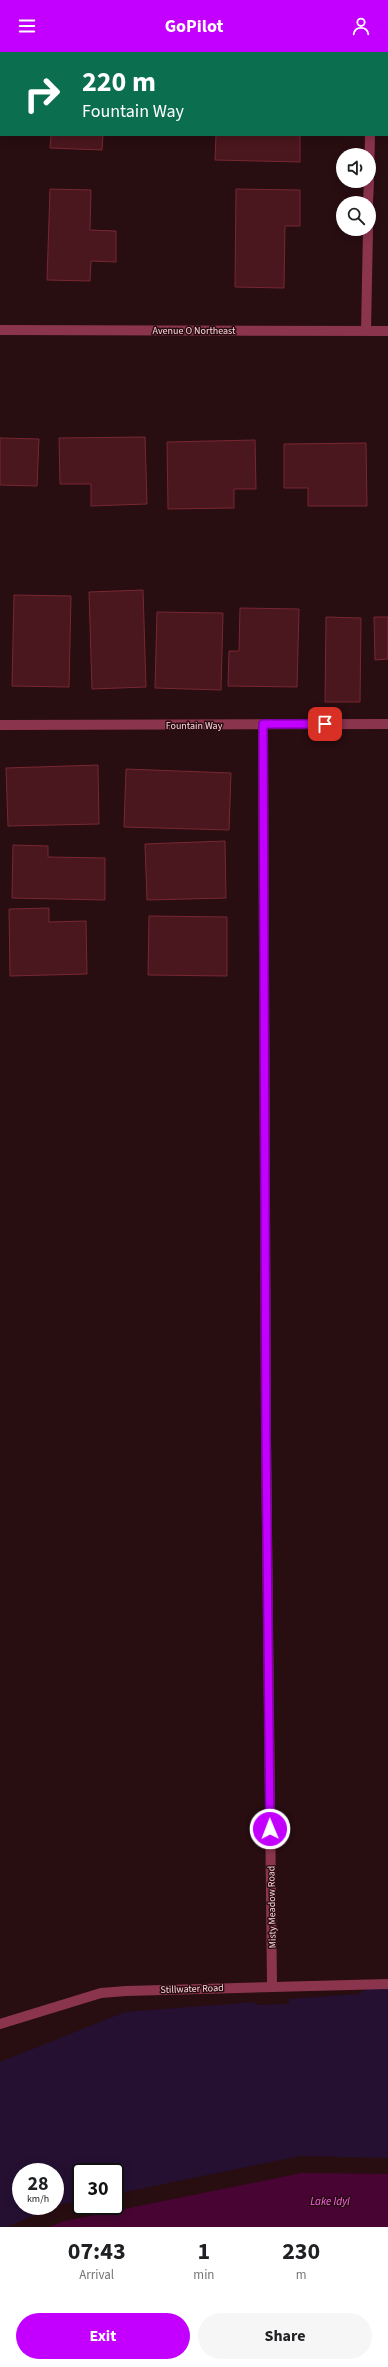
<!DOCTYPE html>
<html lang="en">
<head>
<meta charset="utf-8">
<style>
  body { margin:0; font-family:"Source Sans 3",sans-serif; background:#f6f6f6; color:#202124; height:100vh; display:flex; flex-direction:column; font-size:15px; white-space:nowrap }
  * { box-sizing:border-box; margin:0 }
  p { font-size:13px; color:#757577 }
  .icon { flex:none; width:22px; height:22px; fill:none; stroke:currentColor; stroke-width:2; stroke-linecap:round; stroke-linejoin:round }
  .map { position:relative; height:2175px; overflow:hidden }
  .drawer { display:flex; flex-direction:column; background:#fff; flex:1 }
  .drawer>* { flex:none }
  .banner { position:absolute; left:0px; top:0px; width:388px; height:84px; box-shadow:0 2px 10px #0003; background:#0b6e4f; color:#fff; overflow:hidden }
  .controls { position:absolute; left:336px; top:96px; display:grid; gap:8px }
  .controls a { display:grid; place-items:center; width:40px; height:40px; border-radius:50%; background:#fff; box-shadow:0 2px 10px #0003; font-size:20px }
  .speed { position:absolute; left:12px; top:2111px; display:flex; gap:8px; font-size:20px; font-weight:700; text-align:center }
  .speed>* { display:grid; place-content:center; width:52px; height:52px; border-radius:50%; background:#fff; box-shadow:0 2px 10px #0003; line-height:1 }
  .speed small { font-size:10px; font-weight:400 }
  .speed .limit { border:2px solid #111; border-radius:6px; background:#fff; color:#111 }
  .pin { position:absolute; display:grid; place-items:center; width:34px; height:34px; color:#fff; margin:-17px; border-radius:8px; box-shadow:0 2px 6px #0006 }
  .me { position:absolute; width:44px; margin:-22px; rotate:359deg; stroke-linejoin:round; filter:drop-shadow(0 0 3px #0008) }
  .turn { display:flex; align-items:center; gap:14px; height:84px; padding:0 16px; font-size:18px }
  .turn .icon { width:52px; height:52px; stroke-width:2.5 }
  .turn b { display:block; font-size:28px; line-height:34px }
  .eta { display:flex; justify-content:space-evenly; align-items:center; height:68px; text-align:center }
  .eta b { font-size:24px; font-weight:700; line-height:28px }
  .primary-button { display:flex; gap:8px; margin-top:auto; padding:8px 16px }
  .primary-button a { flex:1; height:46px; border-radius:24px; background:#c300ff; color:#fff; font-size:16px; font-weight:700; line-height:46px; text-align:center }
  .primary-button a+a { background:#f6f6f6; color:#202124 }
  header { display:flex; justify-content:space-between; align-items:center; height:52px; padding:0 16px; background:#c300ff; color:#fff; font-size:18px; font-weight:700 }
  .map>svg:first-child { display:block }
  .green { fill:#251032; fill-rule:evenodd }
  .water { fill:#480534 }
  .building { fill:#4a171e; stroke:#782732 }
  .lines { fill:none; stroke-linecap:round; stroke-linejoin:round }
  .minor { stroke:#8b344e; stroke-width:10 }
  .route-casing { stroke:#7f00a6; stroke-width:10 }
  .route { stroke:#c300ff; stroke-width:7 }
  .labels { text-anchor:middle; stroke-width:3; stroke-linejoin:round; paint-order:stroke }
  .street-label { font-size:10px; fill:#ffd4dd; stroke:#280d11 }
  .water-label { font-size:11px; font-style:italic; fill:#ff62eb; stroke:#280d11 }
</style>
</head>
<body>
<header><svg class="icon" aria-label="menu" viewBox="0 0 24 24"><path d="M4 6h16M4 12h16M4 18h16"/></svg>GoPilot<svg class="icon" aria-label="person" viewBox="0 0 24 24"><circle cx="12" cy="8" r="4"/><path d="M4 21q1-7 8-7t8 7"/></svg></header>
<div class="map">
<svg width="388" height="2175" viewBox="0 0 388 2175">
  <rect width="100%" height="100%" fill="#280d11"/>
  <path class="green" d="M388 1928V2106L300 2104 115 2142V2120H81V2149L62 2152 6 2175H0V2010L125 1960 255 1950 256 1953 289 1952V1947L358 1942 382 1929ZM21 2120H55V2154H21Z"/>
  <path class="water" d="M302 2121 388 2122V2175H49L65 2169Z"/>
  <g class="building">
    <path d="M51 83H103L102 98 50 96Z"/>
    <path d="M216 83H300V110L215 108Z"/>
    <path d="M50 137 91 138 90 178 116 179V210L91 209 90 229 47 228Z"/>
    <path d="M236 137 300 138V174H285L284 236 235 235Z"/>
    <path d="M145 385 147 452 91 454V432H60L59 386Z"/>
    <path d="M0 386 39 387 37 434 0 433Z"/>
    <path d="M255 388 256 437H234V456L168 457 167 390Z"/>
    <path d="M366 391 367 454H308V436H284V392Z"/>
    <path d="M143 538 146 635 92 637 89 540Z"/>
    <path d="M14 543 71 544 69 635 12 634Z"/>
    <path d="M240 556 299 557 297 635 228 634 229 599H239Z"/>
    <path d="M157 560 223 561 221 638 155 636Z"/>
    <path d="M326 565 361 566 360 650H325Z"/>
    <path d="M374 565H388V607L375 608Z"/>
    <path d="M98 713 99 772 8 774 6 716Z"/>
    <path d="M126 717 231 721 229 778 124 775Z"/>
    <path d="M225 789 226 846 147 848 145 792Z"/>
    <path d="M13 793 48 794V805L105 806V848L12 846Z"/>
    <path d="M49 856V870L86 869 87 922 10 924 9 857Z"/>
    <path d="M149 864 227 865V924L148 923Z"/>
  </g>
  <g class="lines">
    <g class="minor">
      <path d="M372 1V0"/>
      <path d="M369 126 370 83"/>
      <path d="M368 151 369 129"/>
      <path d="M0 278 388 279"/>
      <path d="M366 279 368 177"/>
      <path d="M263 672 266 1386 272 1934"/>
      <path d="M0 673 388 672"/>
      <path d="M0 1972 101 1941 126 1939 388 1932"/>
    </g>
  </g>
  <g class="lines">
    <defs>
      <path id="route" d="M270 1777 266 1386 263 672H325"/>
    </defs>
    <use href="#route" class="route-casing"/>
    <use href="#route" class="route"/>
  </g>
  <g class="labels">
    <g class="street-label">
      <text x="194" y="282">Avenue O Northeast</text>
      <text x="194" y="677">Fountain Way</text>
      <text transform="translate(271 1855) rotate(-91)" y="4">Misty Meadow Road</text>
      <text transform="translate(192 1936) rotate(-2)" y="4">Stillwater Road</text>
    </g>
    <g class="water-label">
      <text x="330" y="2153">Lake Idyl</text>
    </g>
  </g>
</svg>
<div class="controls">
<a><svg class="icon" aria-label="sound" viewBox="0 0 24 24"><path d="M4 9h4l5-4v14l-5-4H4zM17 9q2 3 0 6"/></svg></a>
<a><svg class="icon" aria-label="search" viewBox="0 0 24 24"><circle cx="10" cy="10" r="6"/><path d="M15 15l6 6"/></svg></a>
</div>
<div class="speed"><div>28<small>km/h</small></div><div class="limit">30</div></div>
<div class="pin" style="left:325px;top:672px;background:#d93025"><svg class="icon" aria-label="arrive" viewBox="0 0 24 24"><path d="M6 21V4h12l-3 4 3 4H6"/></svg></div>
<svg class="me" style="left:270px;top:1777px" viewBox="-20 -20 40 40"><circle r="17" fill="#c300ff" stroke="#fff" stroke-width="3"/><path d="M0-11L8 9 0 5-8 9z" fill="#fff"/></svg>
<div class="banner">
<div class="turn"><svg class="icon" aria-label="right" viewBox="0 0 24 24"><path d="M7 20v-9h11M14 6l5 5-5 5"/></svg><div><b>220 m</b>Fountain Way</div></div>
</div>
</div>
<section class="drawer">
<div class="eta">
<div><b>07:43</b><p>Arrival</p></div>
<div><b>1</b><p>min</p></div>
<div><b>230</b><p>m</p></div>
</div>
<div class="primary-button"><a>Exit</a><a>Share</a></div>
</section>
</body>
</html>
